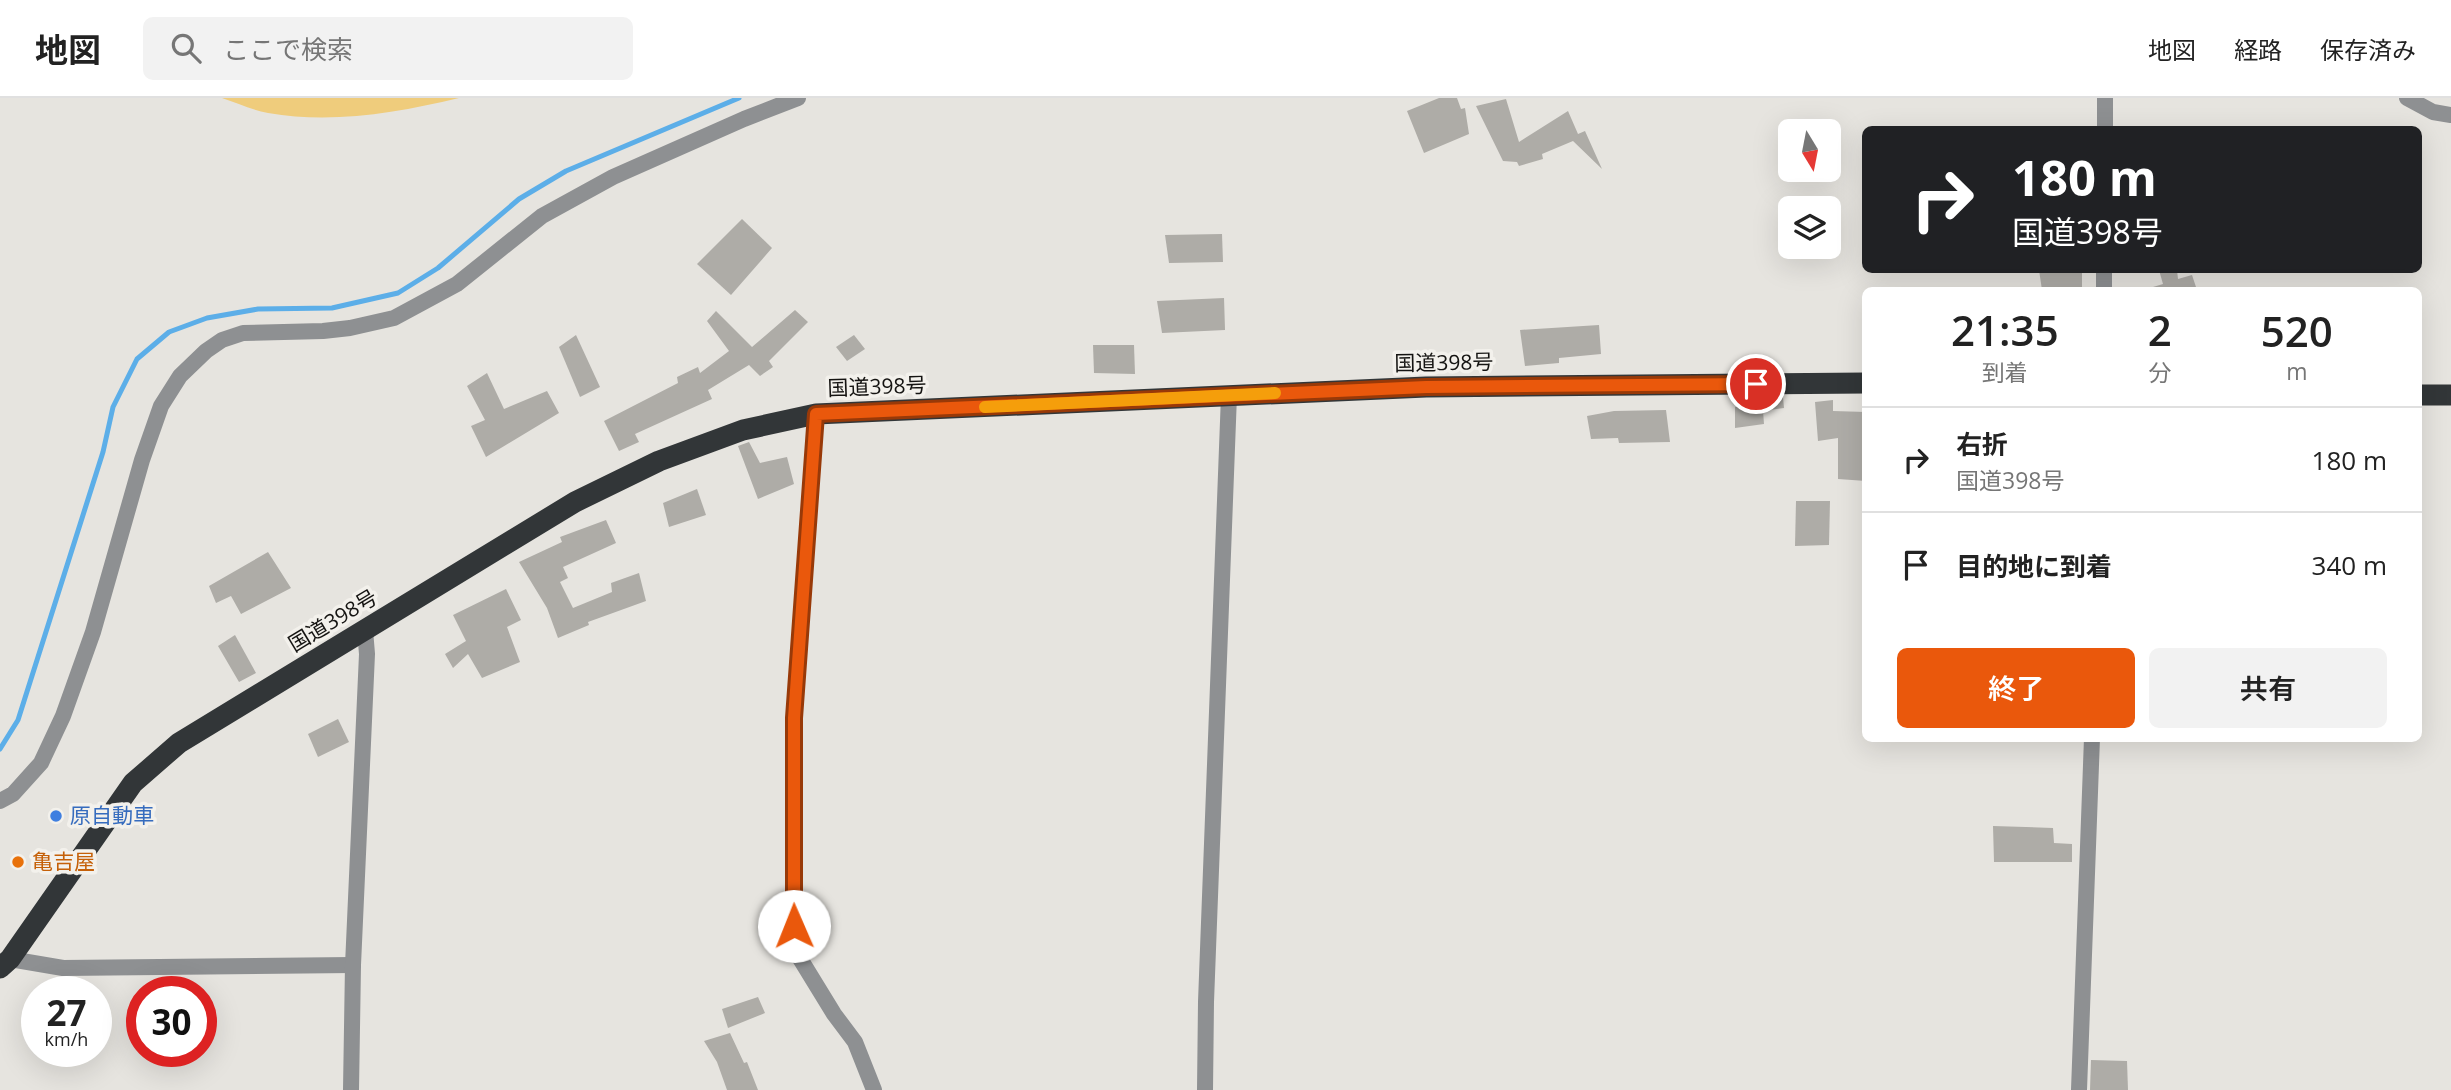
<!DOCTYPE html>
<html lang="ja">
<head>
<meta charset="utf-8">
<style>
  body { margin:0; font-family:"Open Sans","Noto Sans JP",sans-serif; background:#f2f2f2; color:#222; height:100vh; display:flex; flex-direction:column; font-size:26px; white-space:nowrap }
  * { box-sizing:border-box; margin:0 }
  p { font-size:23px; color:#767676 }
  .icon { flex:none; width:38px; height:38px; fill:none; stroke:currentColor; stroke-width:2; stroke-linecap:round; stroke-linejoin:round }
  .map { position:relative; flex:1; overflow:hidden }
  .side { position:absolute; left:1862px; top:189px; width:560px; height:455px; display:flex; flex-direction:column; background:#fff; border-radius:10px; box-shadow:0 7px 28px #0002 }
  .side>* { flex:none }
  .guide { position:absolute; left:1862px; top:28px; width:560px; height:147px; border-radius:10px; box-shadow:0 7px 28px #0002; background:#202124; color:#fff; overflow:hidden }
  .needle { width:46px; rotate:170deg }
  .buttons { position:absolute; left:1778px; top:21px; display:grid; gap:14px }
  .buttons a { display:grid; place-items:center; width:63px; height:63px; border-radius:10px; background:#fff; box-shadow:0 7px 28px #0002; font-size:35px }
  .speed { position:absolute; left:21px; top:878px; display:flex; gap:14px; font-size:35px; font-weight:700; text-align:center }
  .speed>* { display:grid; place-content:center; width:91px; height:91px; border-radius:50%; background:#fff; box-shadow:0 7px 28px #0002; line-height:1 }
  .speed small { font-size:18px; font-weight:400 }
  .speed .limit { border:10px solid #d22; background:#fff; color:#111 }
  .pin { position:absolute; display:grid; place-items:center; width:60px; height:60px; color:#fff; margin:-30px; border:4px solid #fff; border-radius:50%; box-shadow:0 2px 7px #0007 }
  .me { position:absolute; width:77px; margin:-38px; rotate:359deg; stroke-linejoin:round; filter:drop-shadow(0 0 5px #0008) }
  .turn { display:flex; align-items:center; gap:24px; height:147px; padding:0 35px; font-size:32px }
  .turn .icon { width:91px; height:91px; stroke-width:2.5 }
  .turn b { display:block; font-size:49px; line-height:60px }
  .eta { display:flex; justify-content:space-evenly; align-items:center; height:119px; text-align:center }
  .eta b { font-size:42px; font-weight:600; line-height:49px }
  .button { display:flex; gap:14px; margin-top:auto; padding:14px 35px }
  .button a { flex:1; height:80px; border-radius:10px; background:#ea580c; color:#fff; font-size:28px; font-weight:600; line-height:80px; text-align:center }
  .button a+a { background:#f2f2f2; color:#222 }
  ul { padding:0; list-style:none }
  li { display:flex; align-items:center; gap:21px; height:105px; padding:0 35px; border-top:2px solid #e0e0e0 }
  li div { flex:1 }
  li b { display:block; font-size:26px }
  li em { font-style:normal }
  header { display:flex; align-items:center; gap:42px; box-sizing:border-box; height:98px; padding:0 35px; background:#fff; border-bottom:2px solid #e0e0e0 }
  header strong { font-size:33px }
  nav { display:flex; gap:38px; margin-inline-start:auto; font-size:24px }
  .search { width:490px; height:63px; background:#f2f2f2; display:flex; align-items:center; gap:18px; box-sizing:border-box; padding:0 24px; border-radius:10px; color:#767676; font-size:26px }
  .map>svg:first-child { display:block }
  .green { fill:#efcc7c }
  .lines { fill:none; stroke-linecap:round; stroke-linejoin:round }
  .stream { stroke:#5caee8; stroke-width:5 }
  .building { fill:#aeaca7 }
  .street { stroke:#8e9092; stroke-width:16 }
  .highway { stroke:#323638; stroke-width:21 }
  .route-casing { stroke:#983908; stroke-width:18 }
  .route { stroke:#ea580c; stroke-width:12 }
  .slow { stroke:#f59e0b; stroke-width:12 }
  .shop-dot { fill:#3f7fe0; stroke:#f3f1ec; stroke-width:2.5 }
  .food-dot { fill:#e8710a; stroke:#f3f1ec; stroke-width:2.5 }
  .labels { text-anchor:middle; stroke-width:7; stroke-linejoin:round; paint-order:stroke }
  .street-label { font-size:21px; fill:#151412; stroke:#f3f1ec }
  .shop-label { font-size:21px; fill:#366cbe; stroke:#f3f1ec; text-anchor:start }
  .food-label { font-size:21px; fill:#c56008; stroke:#f3f1ec; text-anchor:start }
</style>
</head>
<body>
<header>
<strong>地図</strong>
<div class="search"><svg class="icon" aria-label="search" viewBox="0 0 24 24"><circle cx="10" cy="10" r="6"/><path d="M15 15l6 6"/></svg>ここで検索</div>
<nav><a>地図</a><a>経路</a><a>保存済み</a></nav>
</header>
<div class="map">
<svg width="2451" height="992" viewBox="0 0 2451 992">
  <rect width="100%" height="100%" fill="#e6e4df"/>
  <path class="green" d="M222 0H459C396 15 332 26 268 15 252 12 237 5 222 0Z"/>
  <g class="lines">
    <path class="stream" d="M0 651 18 622 103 354 113 309 137 261 169 234 207 220 258 211 332 210 398 195 438 170 519 101 566 73 739 0"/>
  </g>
  <g class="building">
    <path d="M1439 0H1457L1461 11 1465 10 1469 36 1424 55 1407 13Z"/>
    <path d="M1506 1 1519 44 1568 13 1578 36 1585 33 1602 71 1573 43 1542 56 1543 61 1519 68 1517 64 1503 63 1476 8Z"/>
    <path d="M742 121 772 150 731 197 697 166Z"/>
    <path d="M1222 136 1223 164 1169 165 1165 137Z"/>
    <path d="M2039 172H2082V192H2042Z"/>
    <path d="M2159 172H2177L2178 181 2192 177 2197 192H2153V189L2163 186Z"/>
    <path d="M1224 200 1225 232 1162 235 1157 203Z"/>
    <path d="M795 212 808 224 769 263 773 269 760 278 749 267 708 292 712 301 635 336 639 344 619 353 604 323 678 285 677 279 698 269 700 275 729 253 707 223 716 213 752 249Z"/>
    <path d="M1599 227 1601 256 1559 260V265L1525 268 1520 232Z"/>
    <path d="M576 237 600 289 580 299 559 249Z"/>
    <path d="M854 237 865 251 847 263 836 249Z"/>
    <path d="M1093 247H1134L1135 276 1094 275Z"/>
    <path d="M487 275 504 311 547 293 559 315 486 359 471 328 485 322 467 288Z"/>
    <path d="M1751 299H1783L1784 310 1763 313 1764 326 1735 330V309H1751Z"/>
    <path d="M1833 302V313L1866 314V383L1838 381V340L1818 343 1815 304Z"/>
    <path d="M1666 312 1670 344 1619 345 1618 340 1591 341 1587 318 1614 313Z"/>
    <path d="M749 344 760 365 787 359 794 386 758 401 738 348Z"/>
    <path d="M697 391 706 417 669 429 663 405Z"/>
    <path d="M1796 403H1830L1829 447 1795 448Z"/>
    <path d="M606 422 616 445 563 469 568 480 560 484 573 510 612 494 611 485 639 475 646 503 588 524 589 527 558 540 547 510 519 464 562 444 560 439Z"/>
    <path d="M268 454 291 490 241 516 231 498 216 505 209 488Z"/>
    <path d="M506 491 521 522 507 529 520 564 482 580 468 556 453 570 445 556 466 543 453 517Z"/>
    <path d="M235 537 256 575 239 584 218 548Z"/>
    <path d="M338 621 349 644 318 659 308 636Z"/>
    <path d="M1993 728 2053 730 2054 745 2072 746V764H1994Z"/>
    <path d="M758 899 765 915 728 930 722 911Z"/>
    <path d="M730 935 744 965 747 964 758 992H727L717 964 704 943Z"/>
    <path d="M2091 962 2127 963 2128 992H2090Z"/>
  </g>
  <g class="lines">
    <g class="street">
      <path d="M2407 0 2433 14 2451 17"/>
      <path d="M2105 32V0"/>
      <path d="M2104 192V172"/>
      <path d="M816 316 794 620V828L796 854 834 916 855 944 874 992"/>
      <path d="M0 703 13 696 41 665 63 618 93 534 142 362 161 308 180 278 206 253 222 242 243 235 323 233 350 230 394 220 457 186 542 118 613 79 744 21 798 0"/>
      <path d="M10 861 63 870 353 867"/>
      <path d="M351 992 353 867 367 556 365 532"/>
      <path d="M1205 992 1206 904 1229 297"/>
      <path d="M2079 992 2092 640"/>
    </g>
    <g class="highway">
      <path d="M2418 297H2451"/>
      <path d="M0 870 10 861 133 685 179 645 575 404 659 363 743 332 816 316 1426 289 1866 285"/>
    </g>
  </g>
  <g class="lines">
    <defs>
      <path id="route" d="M794 828V620L816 316 1426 289 1756 286"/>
    </defs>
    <use href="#route" class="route-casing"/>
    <use href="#route" class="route"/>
    <path class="slow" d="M985 309 1275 295"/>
  </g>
  <circle class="shop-dot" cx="56" cy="718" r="7"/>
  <circle class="food-dot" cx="18" cy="764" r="7"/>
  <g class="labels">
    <g class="street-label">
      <text transform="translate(1444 265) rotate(-1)" y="7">国道398号</text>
      <text transform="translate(877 289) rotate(-2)" y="7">国道398号</text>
      <text transform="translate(333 523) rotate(-31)" y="7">国道398号</text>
    </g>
    <g class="shop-label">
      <text x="70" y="725">原自動車</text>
    </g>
    <g class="food-label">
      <text x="32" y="771">亀吉屋</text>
    </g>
  </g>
</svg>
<div class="buttons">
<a><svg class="needle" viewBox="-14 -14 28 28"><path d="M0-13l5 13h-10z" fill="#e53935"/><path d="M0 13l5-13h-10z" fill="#767676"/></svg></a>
<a><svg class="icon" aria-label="layers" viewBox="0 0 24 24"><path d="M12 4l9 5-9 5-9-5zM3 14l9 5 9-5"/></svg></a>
</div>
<div class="speed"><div>27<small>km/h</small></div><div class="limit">30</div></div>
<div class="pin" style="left:1756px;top:286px;background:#d93025"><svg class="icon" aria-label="arrive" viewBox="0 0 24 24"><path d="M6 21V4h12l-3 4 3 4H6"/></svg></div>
<svg class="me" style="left:794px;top:828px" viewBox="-20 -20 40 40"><circle r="19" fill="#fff"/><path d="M0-13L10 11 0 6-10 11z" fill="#ea580c"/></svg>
<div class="guide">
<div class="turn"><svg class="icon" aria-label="right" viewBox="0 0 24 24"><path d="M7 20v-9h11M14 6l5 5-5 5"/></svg><div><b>180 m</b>国道398号</div></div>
</div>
<section class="side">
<div class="eta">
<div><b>21:35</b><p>到着</p></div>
<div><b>2</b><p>分</p></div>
<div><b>520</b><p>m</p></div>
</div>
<ul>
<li><svg class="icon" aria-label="right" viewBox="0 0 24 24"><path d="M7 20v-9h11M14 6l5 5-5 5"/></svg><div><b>右折</b><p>国道398号</p></div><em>180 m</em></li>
<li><svg class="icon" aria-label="arrive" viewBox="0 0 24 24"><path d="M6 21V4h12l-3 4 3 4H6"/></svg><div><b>目的地に到着</b></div><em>340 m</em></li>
</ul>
<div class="button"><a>終了</a><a>共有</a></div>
</section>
</div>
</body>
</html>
